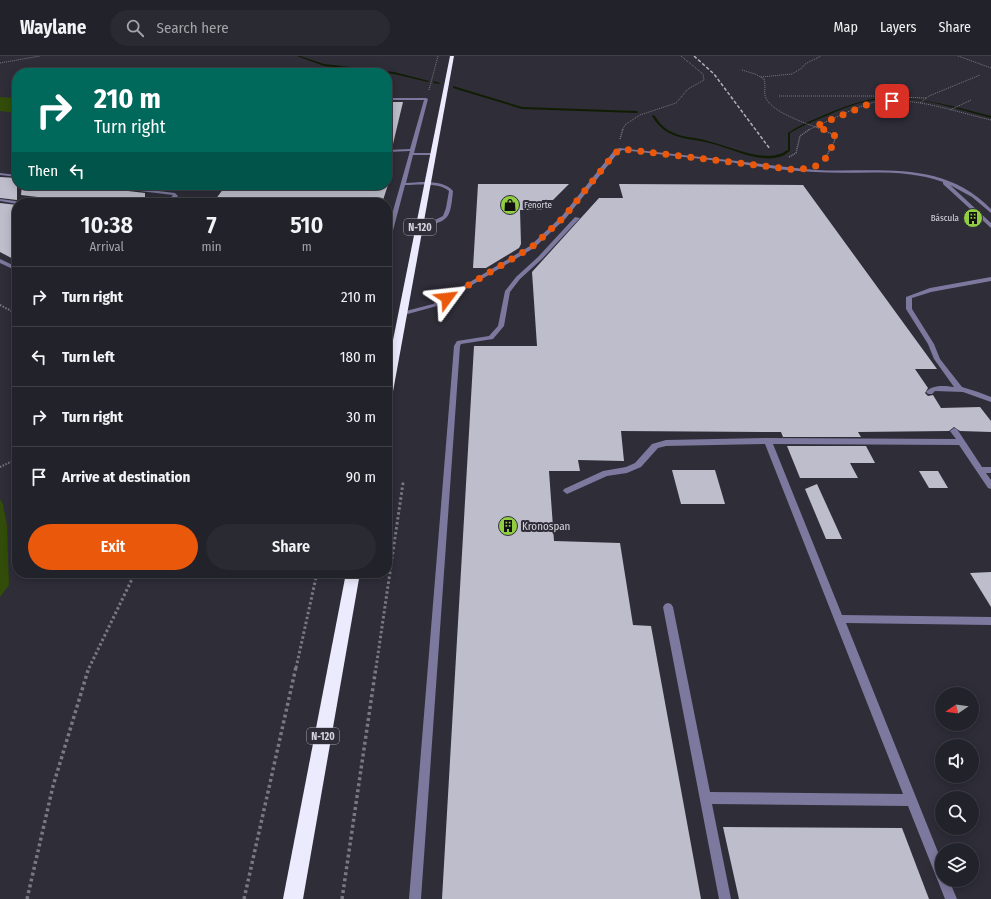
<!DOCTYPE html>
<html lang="en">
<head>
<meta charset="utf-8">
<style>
  body { margin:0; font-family:"Fira Sans Condensed",sans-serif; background:#2a2a32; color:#f1f3f6; height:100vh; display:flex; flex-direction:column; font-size:15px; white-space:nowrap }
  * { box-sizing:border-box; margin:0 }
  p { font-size:13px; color:#a2a4a8 }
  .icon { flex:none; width:22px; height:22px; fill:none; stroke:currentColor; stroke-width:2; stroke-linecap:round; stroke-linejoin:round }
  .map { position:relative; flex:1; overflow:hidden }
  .sheet { position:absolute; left:12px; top:142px; width:380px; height:380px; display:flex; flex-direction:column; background:#22222a; border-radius:16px; box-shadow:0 2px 10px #0003,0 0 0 1px #3f3f47 }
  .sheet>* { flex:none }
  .top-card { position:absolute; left:12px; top:12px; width:380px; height:122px; border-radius:16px; box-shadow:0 2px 10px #0003,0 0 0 1px #3f3f47; background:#00695c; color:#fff; overflow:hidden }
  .needle { width:26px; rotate:257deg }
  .buttons { position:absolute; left:935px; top:631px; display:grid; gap:8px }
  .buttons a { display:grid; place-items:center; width:44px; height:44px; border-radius:50%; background:#22222a; box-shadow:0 2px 10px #0003,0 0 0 1px #3f3f47; font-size:20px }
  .pin { position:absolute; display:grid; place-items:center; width:34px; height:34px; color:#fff; margin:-17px; border-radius:8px; box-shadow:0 2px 6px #0006 }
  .me { position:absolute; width:44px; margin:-22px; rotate:60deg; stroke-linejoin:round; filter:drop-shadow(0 0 3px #0008) }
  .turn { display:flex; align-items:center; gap:14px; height:84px; padding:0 16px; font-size:18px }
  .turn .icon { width:52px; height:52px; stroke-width:2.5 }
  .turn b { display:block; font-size:28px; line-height:34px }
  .then { display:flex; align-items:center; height:38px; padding:0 16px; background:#0003; gap:8px; font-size:15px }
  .eta { display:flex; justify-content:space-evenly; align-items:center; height:68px; text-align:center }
  .eta b { font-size:24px; font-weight:600; line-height:28px }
  .cta { display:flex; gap:8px; margin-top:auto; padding:8px 16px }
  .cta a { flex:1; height:46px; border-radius:24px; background:#ea580c; color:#fff; font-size:16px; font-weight:600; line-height:46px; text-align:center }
  .cta a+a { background:#2a2a32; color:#f1f3f6 }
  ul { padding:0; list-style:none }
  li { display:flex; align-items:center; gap:12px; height:60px; padding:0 16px; border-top:1px solid #3f3f47 }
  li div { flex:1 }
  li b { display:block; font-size:15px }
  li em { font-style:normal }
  header { display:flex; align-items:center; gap:24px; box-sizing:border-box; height:56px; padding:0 20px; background:#22222a; border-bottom:1px solid #3f3f47 }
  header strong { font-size:19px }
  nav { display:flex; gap:22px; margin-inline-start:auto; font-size:14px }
  .search { width:280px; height:36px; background:#2a2a32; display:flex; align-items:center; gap:10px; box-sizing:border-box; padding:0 14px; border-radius:22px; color:#a2a4a8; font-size:15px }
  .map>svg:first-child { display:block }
  .green { fill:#324c09 }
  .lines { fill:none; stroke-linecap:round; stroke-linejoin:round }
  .stream { fill:#111d03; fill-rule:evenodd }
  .building { fill:#bebdcb }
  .path-far4 { stroke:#7a7983; stroke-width:1; stroke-dasharray:1 1; stroke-linecap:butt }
  .path-far3 { stroke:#7a7983; stroke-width:1.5; stroke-dasharray:1 1; stroke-linecap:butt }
  .path-far2 { stroke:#7a7983; stroke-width:2; stroke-dasharray:1.5 1.5; stroke-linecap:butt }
  .path-far1 { stroke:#7a7983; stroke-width:3; stroke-dasharray:2.5 2.5; stroke-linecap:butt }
  .path { stroke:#7a7983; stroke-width:3.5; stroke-dasharray:3 3; stroke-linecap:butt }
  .lane { fill:#7d789d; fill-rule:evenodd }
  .street { fill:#7d789d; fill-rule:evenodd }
  .highway { fill:#eceafd; fill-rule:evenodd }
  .rail { stroke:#b2b1b9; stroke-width:1.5; stroke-dasharray:3.5 2; stroke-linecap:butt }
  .route { stroke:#ea580c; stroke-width:7; stroke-dasharray:0 12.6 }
  .labels { text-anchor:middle; stroke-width:4; stroke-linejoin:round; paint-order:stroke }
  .far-poi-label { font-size:9px; fill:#d8d7de; stroke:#2e2d38; text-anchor:start }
  .shield { fill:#2e2d38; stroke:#a5a4ac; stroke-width:1 }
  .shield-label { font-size:10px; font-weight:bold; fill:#d8d7de }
  .poi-label { font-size:11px; fill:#d8d7de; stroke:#2e2d38; text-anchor:start }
</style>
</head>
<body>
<header>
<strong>Waylane</strong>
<div class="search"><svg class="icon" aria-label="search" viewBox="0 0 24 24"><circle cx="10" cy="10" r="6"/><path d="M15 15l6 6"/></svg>Search here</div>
<nav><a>Map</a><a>Layers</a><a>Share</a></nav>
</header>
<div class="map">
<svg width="991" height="843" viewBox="0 0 991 843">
  <rect width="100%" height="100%" fill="#2e2d38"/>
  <g class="green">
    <path d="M0 41 17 42V57L0 55Z"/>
    <path d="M0 443 3 448 7 470 9 529 0 541Z"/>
  </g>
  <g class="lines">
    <g class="stream">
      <path d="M297 0H300L324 8 394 16 429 25 428 26 394 18 324 10Z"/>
      <path d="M433 25 440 27 439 28 434 27Z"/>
      <path d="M453 30 522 51 637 55 638 56 637 57 522 53 453 32Z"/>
      <path d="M888 41C924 42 957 51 991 60V62C953 52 913 37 873 44 857 47 841 53 826 60 814 65 802 70 790 77V95C788 96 785 99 782 100 760 109 727 90 705 86 693 83 680 83 669 77 662 73 656 67 652 60L654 59C659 66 664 73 672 76 683 82 696 81 708 85 728 90 759 105 780 98 782 98 785 95 788 94V77C796 71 806 67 815 63 840 52 861 43 888 41Z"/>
    </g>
  </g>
  <g class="building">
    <path d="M387 46H403L393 88 387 87Z"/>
    <path d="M0 121 17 122V144L0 142Z"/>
    <path d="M478 128H569L553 144H542L543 154H520L521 188 519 192 486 212H473Z"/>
    <path d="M619 128 803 129 937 313H915L928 332 925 337 928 340 933 339 941 352 980 351 991 365V376L960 375 954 371 949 375 858 376 861 381H783L781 376 621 375 624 405 578 404 580 415H549L554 485 620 487 633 569 651 570 701 843H442L474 290H537L532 216 599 142H623Z"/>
    <path d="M22 129H77L145 137V147H88L21 139Z"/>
    <path d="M226 129H388L382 147H213Z"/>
    <path d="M0 147 17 149V205L0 196Z"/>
    <path d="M787 390H866L875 407H850L858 422H800Z"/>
    <path d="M672 414H715L725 448H681Z"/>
    <path d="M919 415H938L948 432H929Z"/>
    <path d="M817 428 842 483H826L805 433Z"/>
    <path d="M991 516V551L970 517Z"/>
    <path d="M723 771 902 772 929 843H739Z"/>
  </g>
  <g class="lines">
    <g class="path-far4">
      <path d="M958 0 991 12"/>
      <path d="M0 7 40 0"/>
      <path d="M742 14 755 18 764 23C766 30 764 33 765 39 768 56 809 68 823 74"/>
      <path d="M761 21 792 18 802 12 805 8 821 0"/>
      <path d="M429 34 438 0"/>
      <path d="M779 40H871L926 42"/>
      <path d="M920 47 929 40 980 19"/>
      <path d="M950 54 971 44"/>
      <path d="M622 74 626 68 640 59 676 47 688 33 704 24 703 18 681 0"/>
      <path d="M808 74C827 66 864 46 882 45 919 42 956 56 991 64"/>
    </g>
    <g class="path-far3">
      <path d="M821 73 834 79 835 84 824 105"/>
      <path d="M620 83 623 73"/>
      <path d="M789 101 796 97 800 80 810 73"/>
    </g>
    <g class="path-far2">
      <path d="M0 249 17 258"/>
      <path d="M0 411 17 403"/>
      <path d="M403 428V426"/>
    </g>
    <g class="path-far1">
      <path d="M89 612 135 517"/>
      <path d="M296 612 317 517"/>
      <path d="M376 612 403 427"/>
    </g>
    <g class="path">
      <path d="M27 843 53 730 89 611"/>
      <path d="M244 843 296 611"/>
      <path d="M342 843 376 611"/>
    </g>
    <g class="lane">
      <path d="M387 42H426L428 43 414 97H433L435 98 433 99H413L406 127C420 126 443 123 453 135 450 165 449 164 420 172L418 171V169L435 164 443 160 446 152 449 135C439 126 417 129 405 129L390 186 387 188V176L410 95 387 96V94L410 93 424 44H387Z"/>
      <path d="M737 105C763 108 789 112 816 114 878 117 942 103 991 153V157L972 141 950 129 991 167V172L943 128V126C902 111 858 119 815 116 790 115 760 111 735 107V106Z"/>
      <path d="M0 117 17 119V121L0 119Z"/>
      <path d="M95 129H109L175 137 178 140 171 147H166L173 139 97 130Z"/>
      <path d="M0 143 23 146 25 147 17 148 0 145Z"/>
      <path d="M575 161 580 162 542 203 520 223 510 236 504 270 493 283 461 288 460 290 421 843H409L454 290 457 285 489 280 498 270 505 235 516 221 538 201Z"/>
      <path d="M0 203 17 211V215L0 207Z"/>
      <path d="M991 221V225L931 236 912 242V253L934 288 940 303 962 331 978 336 991 341V346L963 336 935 335 932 338H928L926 336C933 328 945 330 954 331L934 303 928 288 906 253V241L930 232Z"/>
      <path d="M954 372 957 373 982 411H991V417H986L991 424V433L988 432 959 389 773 388 842 559 991 561V569L846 567 942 806V824H949L957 843H945L908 750 712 748 731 843H719L663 551 665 548 668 547 671 548 673 551 710 736 903 738 765 388 666 390 658 392 641 411 627 417 607 420 567 438 563 435 564 433 603 415 626 411 635 407 652 388 666 384 768 382 956 383 950 375Z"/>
    </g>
    <path class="street" d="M619 92 737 105 739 106 737 107 622 94 617 98 566 162 534 192 437 250 404 259 402 258V256L433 248 530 190 562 160 613 96Z"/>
    <g class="highway">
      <path d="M450 0H454L392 341 387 344V314Z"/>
      <path d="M346 517H360L303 843H283Z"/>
    </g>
    <path class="rail" d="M694 0 714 18 770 93"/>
  </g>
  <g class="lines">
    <path class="route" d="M447 242 532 191 564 161 615 97 621 93 797 114C818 110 823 111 832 90 834 86 836 83 834 78L816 70 869 48 892 45"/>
  </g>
  <defs>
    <symbol id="shop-disc" viewBox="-11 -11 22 22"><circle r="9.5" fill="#91cd40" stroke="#2e2d38"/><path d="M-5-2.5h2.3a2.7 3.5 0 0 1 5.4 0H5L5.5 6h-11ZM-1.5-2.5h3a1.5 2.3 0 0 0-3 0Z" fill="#111"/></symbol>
    <symbol id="building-disc" viewBox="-11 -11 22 22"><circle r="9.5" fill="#91cd40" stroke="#2e2d38"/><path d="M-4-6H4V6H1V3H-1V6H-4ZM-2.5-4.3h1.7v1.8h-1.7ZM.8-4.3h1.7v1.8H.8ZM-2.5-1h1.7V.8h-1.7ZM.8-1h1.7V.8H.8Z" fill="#111"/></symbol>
  </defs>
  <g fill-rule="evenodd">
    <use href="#shop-disc" x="499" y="138" width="22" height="22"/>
    <use href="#building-disc" x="962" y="151" width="22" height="22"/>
    <use href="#building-disc" x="497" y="459" width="22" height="22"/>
  </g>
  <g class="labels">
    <g class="far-poi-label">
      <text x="524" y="152">Fenorte</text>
      <text x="959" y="165" text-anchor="end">Báscula</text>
    </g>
    <g class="shield">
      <rect x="404" y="163" width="32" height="16" rx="3"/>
      <rect x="307" y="672" width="32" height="16" rx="3"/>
    </g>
    <g class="shield-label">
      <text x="420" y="175">N-120</text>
      <text x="323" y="684">N-120</text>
    </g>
    <g class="poi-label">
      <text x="522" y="474">Kronospan</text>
    </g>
  </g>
</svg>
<div class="buttons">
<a><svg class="needle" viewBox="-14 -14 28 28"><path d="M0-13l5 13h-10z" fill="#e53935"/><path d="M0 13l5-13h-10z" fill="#a2a4a8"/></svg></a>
<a><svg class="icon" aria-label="sound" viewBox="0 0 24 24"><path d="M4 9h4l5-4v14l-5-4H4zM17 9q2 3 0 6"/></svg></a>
<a><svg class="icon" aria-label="search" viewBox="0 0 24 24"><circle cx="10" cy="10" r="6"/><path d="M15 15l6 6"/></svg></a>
<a><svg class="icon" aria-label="layers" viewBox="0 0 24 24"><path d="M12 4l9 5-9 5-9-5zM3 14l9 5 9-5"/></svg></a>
</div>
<div class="pin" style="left:892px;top:45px;background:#d93025"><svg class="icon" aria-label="arrive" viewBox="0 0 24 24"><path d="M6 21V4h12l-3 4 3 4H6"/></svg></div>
<svg class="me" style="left:447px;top:242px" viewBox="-20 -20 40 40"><path d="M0-17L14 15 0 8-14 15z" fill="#ea580c" stroke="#fff" stroke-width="4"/></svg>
<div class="top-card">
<div class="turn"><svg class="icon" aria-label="right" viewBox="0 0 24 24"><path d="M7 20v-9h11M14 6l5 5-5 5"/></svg><div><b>210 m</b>Turn right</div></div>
<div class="then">Then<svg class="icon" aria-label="left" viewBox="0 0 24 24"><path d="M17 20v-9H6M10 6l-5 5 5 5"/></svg></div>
</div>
<section class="sheet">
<div class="eta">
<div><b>10:38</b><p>Arrival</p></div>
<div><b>7</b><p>min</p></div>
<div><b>510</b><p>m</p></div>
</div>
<ul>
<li><svg class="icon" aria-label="right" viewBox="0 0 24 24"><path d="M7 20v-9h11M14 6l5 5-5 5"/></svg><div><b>Turn right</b></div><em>210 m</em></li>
<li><svg class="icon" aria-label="left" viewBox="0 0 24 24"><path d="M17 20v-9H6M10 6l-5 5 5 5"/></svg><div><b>Turn left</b></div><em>180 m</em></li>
<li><svg class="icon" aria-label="right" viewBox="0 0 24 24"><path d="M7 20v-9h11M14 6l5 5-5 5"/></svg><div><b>Turn right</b></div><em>30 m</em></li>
<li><svg class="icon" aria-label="arrive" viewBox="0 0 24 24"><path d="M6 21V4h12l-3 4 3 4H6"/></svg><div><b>Arrive at destination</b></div><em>90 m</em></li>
</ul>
<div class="cta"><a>Exit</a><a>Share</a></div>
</section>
</div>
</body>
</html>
